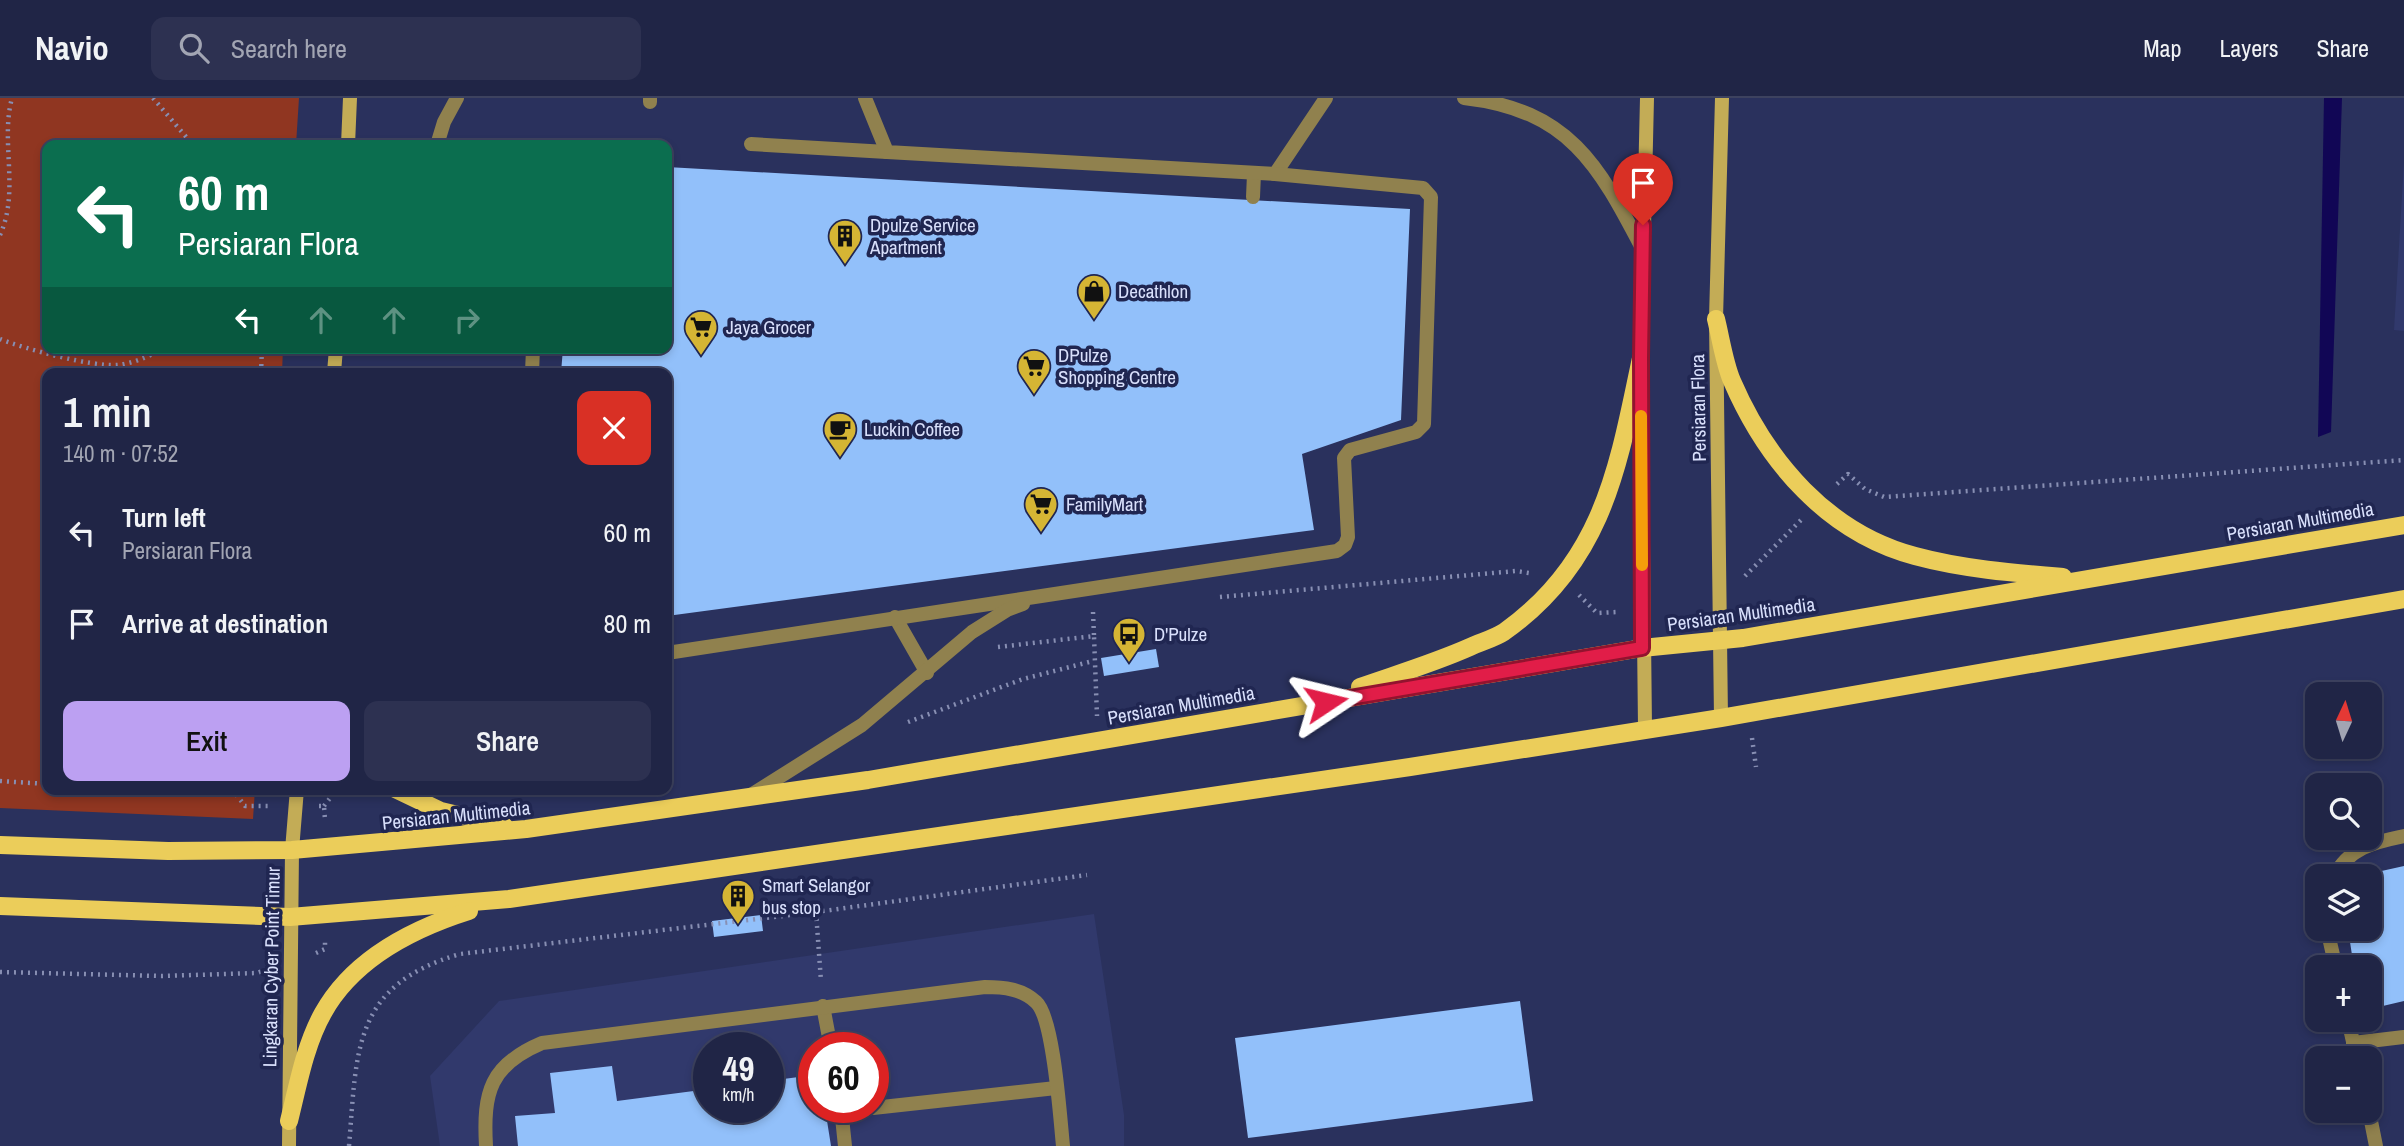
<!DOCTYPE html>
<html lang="en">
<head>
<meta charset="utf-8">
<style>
  body { margin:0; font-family:"Archivo Narrow",sans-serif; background:#2d3151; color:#f1f3f6; height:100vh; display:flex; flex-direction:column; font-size:26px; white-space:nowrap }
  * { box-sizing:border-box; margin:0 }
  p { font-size:23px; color:#a2a5b3 }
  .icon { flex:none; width:38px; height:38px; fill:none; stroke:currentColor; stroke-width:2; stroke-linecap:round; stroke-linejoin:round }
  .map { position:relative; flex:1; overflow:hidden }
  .sheet { position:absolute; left:42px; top:270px; width:630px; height:427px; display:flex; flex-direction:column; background:#202546; border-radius:14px; box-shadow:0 4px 10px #0003,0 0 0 2px #3d425f }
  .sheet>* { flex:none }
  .banner { position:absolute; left:42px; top:42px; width:630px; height:214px; border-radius:14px; box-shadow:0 4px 10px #0003,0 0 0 2px #3d425f; background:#0b6e4f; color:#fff; overflow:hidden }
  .needle { width:46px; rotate:4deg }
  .controls { position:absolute; left:2305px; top:584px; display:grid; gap:14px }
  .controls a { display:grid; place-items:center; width:77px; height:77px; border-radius:14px; background:#202546; box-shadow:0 4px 10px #0003,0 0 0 2px #3d425f; font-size:35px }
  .speed { position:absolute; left:693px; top:934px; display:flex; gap:14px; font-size:35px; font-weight:700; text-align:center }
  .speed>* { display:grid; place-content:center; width:91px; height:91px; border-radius:50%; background:#202546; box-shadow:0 4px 10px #0003,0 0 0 2px #3d425f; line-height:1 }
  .speed small { font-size:18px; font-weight:400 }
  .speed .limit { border:10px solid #d22; background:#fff; color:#111 }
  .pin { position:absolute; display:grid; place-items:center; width:60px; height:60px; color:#fff; margin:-72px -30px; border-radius:50% 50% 50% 0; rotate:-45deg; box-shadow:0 0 7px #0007 }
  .pin .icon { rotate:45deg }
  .me { position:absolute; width:77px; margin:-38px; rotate:80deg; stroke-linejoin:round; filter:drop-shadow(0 0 5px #0008) }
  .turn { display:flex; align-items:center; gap:24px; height:147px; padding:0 21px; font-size:32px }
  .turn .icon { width:91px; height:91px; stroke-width:2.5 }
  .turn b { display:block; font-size:49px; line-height:60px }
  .lanes { display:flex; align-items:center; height:66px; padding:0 21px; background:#0003; justify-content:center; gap:35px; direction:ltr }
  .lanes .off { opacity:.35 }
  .round { display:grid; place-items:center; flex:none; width:74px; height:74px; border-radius:14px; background:#2d3151 }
  .headline { display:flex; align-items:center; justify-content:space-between; height:119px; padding:0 21px }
  h1 { font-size:42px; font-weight:600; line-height:52px }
  .button { display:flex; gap:14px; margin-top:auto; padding:14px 21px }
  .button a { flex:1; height:80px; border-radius:14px; background:#bca0f2; color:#111; font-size:28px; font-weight:600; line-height:80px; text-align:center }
  .button a+a { background:#2d3151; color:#f1f3f6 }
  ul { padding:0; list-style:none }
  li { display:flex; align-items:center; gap:21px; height:91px; padding:0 21px }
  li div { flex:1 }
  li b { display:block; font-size:26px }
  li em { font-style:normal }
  header { display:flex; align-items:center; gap:42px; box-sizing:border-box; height:98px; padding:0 35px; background:#202546; border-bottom:2px solid #3d425f }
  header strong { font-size:33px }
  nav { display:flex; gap:38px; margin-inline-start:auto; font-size:24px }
  .search { width:490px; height:63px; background:#2d3151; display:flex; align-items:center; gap:18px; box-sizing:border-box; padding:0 24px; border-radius:14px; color:#a2a5b3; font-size:26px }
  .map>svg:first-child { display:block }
  .built { fill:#31396c; fill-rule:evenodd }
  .green { fill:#903621 }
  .water { fill:#110655 }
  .building { fill:#92c0fa }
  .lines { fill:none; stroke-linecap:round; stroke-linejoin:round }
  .path { stroke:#888fb3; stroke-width:4.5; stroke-dasharray:2 5; stroke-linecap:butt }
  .service { stroke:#90814e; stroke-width:14 }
  .minor { stroke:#90814e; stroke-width:14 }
  .secondary { stroke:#c3ac56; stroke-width:14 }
  .primary { stroke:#ebcd5a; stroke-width:18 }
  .route-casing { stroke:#92132f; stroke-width:18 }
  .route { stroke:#e11d48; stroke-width:12 }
  .slow { stroke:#f59e0b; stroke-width:12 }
  .labels { text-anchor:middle; stroke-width:7; stroke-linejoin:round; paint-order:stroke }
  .poi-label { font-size:19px; fill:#d9e0fc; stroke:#202651; text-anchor:start }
  .street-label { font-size:19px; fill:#d9e0fc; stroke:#202651 }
</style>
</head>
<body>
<header>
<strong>Navio</strong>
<div class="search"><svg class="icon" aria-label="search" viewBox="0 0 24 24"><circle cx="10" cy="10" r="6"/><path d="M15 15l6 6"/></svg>Search here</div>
<nav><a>Map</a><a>Layers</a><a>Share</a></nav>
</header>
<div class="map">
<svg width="2404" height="1048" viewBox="0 0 2404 1048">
  <rect width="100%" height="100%" fill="#2a315d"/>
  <g class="built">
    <path d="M2404 64V233L2394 232Z"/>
    <path d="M1094 816 1124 1017V1048H440L430 978 499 903ZM709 950H768V1010H709ZM814 950H873V1010H814Z"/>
  </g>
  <path class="green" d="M0 0H299L296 47H47V250H283L282 275H47V691H255L253 721 0 710Z"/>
  <path class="water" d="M2324 0H2342L2331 334 2318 339Z"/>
  <g class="building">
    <path d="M667 69 1410 111 1401 322 1302 356 1314 432 667 518V275H561L563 250H667Z"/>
    <path d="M1156 551 1159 569 1104 578 1101 560Z"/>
    <path d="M2404 768V903L2370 911V870H2354L2348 831H2370V779L2359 778Z"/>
    <path d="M761 817 763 833 714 839 712 823Z"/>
    <path d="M1520 903 1533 1003 1248 1040 1235 940Z"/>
    <path d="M612 968 617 1003 709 991V1010H768V983L814 977V1010H825L831 1048H518L515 1018 555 1015 550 975Z"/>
  </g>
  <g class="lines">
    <g class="path">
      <path d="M153 0 193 47"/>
      <path d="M0 137C20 93 0 44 12 0"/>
      <path d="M0 241C25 251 92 269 118 267 134 265 150 258 164 250"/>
      <path d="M261 275 262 250"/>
      <path d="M1837 386 1848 376 1865 391 1884 399 2404 362"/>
      <path d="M1745 478 1801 422"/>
      <path d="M1579 497 1597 515 1618 514"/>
      <path d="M1220 499 1516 473 1529 475"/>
      <path d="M1093 514 1094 538"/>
      <path d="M998 549 1094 538 1097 618"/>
      <path d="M908 624 1023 581 1093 563"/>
      <path d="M1752 640 1756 669"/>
      <path d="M0 683 47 686"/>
      <path d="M155 691H200"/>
      <path d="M232 691 245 708H272"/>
      <path d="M319 708H324L325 722"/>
      <path d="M324 708 337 691"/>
      <path d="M816 814 821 883"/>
      <path d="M316 855 325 851V842"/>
      <path d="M0 874 162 878 257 875 268 871"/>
      <path d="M349 1048C357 953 352 887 460 856L816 814 1087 777"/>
    </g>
    <g class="service">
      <path d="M650 4V0"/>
      <path d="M751 46 887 54"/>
      <path d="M437 47 444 24 457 0"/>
      <path d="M1275 76 1326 0"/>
      <path d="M1253 99 1254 76"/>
      <path d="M532 275 533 250"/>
      <path d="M895 519 927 575"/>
      <path d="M667 555 1337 453 1345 447 1348 439 1344 360 1350 352 1416 334 1424 326 1431 99 1423 90 1275 76 887 54 865 0"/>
      <path d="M751 697 862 627 972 534 1007 512 1023 506"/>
      <path d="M2334 779C2348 750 2374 744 2404 738"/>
      <path d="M2327 831 2336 870"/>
      <path d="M823 908 831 950"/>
      <path d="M2348 922 2357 961"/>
      <path d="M2353 945 2404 939"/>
      <path d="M841 1010 845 1048"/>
      <path d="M873 1010 1056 990"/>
      <path d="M841 1013 872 1010"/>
      <path d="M2369 1013 2376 1048"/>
      <path d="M486 1048C483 994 490 967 542 945L985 889C1004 889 1022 891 1036 904 1054 920 1060 1020 1063 1048"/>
    </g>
    <path class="minor" d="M1464 0C1569 12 1598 66 1643 152"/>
    <g class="secondary">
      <path d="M348 47 350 0"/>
      <path d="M334 275 336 250"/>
      <path d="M1721 620 1716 221 1722 0"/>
      <path d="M1645 630 1641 260 1647 0"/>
      <path d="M289 1048 292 752 297 691"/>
    </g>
    <g class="primary">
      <path d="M1716 221C1721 241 1724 264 1732 283 1767 364 1828 435 1915 458 1963 471 2014 475 2063 479"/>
      <path d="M1360 589C1397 576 1434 565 1470 549 1481 544 1495 540 1504 534 1603 464 1618 370 1641 260"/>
      <path d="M395 691 441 713 504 728"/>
      <path d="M0 747 168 753 292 752 526 731 868 682 1642 550 1743 540 2404 427"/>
      <path d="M0 808 290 819 509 801 1410 669 1721 620 2404 501"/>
      <path d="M289 1023C298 987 305 947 323 915 353 861 412 831 469 813"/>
    </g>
  </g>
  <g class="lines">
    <defs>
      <path id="route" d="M1326 604 1642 550 1641 260 1643 127"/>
    </defs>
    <use href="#route" class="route-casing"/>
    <use href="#route" class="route"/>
    <path class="slow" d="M1641 318 1642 467"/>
  </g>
  <defs>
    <symbol id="building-pin" viewBox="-11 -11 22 30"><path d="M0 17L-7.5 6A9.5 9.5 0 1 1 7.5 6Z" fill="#d5b534" stroke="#202651"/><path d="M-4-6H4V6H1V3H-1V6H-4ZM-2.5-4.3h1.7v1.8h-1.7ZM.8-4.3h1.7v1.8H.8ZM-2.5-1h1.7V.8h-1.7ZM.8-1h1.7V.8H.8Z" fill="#111"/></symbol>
    <symbol id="shop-pin" viewBox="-11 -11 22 30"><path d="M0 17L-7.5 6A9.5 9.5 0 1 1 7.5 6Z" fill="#d5b534" stroke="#202651"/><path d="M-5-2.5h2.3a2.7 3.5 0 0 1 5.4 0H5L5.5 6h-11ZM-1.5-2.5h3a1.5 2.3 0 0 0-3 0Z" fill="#111"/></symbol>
    <symbol id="supermarket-pin" viewBox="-11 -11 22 30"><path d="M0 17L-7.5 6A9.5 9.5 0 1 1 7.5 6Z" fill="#d5b534" stroke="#202651"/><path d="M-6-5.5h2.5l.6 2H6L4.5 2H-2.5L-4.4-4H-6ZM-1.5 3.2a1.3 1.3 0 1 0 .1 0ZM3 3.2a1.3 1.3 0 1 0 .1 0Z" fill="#111"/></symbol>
    <symbol id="cafe-pin" viewBox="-11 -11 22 30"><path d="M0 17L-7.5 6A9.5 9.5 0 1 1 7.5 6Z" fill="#d5b534" stroke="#202651"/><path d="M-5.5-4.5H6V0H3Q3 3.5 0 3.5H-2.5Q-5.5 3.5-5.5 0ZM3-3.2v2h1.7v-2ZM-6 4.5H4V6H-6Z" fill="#111"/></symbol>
    <symbol id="bus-pin" viewBox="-11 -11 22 30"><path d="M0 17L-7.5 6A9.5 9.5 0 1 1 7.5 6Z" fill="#d5b534" stroke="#202651"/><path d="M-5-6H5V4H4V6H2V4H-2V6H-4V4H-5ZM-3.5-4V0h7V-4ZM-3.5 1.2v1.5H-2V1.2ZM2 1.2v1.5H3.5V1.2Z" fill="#111"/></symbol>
  </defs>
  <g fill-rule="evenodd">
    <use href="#building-pin" x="826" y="119" width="38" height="52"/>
    <use href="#shop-pin" x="1075" y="174" width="38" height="52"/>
    <use href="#supermarket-pin" x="682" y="210" width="38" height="52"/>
    <use href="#supermarket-pin" x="1015" y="249" width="38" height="52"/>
    <use href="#cafe-pin" x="821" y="312" width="38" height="52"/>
    <use href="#supermarket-pin" x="1022" y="387" width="38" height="52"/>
    <use href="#bus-pin" x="1110" y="517" width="38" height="52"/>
    <use href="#building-pin" x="719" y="779" width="38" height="52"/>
  </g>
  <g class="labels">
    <g class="poi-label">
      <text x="870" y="134">Dpulze Service<tspan x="870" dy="22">Apartment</tspan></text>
      <text x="1118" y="200">Decathlon</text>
      <text x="726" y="236">Jaya Grocer</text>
      <text x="1058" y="264">DPulze<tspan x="1058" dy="22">Shopping Centre</tspan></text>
      <text x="864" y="338">Luckin Coffee</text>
      <text x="1066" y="413">FamilyMart</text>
      <text x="1154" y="543">D'Pulze</text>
      <text x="762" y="794">Smart Selangor<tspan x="762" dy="22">bus stop</tspan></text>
    </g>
    <g class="street-label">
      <text transform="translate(1698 310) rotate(-91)" y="7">Persiaran Flora</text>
      <text transform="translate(2300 423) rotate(-10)" y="7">Persiaran Multimedia</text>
      <text transform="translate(1741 516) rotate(-8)" y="7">Persiaran Multimedia</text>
      <text transform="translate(1181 607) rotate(-10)" y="7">Persiaran Multimedia</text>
      <text transform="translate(456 717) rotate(-6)" y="7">Persiaran Multimedia</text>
      <text transform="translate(271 869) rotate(-89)" y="7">Lingkaran Cyber Point Timur</text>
    </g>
  </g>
</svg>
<div class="controls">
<a><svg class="needle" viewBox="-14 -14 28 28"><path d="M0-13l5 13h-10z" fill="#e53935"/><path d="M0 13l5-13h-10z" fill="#a2a5b3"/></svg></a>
<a><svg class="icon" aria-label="search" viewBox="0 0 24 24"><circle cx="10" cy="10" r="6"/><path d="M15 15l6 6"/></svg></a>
<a><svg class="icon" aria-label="layers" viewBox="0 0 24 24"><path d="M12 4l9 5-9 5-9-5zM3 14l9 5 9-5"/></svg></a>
<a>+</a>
<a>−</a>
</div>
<div class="speed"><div>49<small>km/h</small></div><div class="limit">60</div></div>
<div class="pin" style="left:1643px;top:127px;background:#d93025"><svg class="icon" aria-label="arrive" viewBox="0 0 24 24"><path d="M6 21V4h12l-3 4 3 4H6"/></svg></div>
<svg class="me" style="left:1326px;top:604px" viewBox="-20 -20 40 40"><path d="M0-17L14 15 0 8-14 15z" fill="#e11d48" stroke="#fff" stroke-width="4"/></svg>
<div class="banner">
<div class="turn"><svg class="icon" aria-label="left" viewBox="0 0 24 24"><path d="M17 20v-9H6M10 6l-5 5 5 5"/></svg><div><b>60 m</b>Persiaran Flora</div></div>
<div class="lanes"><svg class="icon" aria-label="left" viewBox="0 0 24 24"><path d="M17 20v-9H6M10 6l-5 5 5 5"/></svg><svg class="icon off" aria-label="ahead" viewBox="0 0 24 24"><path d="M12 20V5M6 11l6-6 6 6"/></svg><svg class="icon off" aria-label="ahead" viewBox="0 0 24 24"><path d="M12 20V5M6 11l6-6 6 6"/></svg><svg class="icon off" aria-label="right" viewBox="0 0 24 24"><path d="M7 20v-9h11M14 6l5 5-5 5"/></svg></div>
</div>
<section class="sheet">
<div class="headline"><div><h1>1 min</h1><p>140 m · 07:52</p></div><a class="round" style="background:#d93025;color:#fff"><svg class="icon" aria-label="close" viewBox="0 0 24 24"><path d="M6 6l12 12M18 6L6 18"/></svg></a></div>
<ul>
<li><svg class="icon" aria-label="left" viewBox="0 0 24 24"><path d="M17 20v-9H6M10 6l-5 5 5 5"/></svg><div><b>Turn left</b><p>Persiaran Flora</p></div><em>60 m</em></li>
<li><svg class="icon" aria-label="arrive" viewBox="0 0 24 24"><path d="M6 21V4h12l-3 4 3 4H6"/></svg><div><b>Arrive at destination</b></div><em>80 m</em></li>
</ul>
<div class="button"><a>Exit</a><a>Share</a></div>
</section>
</div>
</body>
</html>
